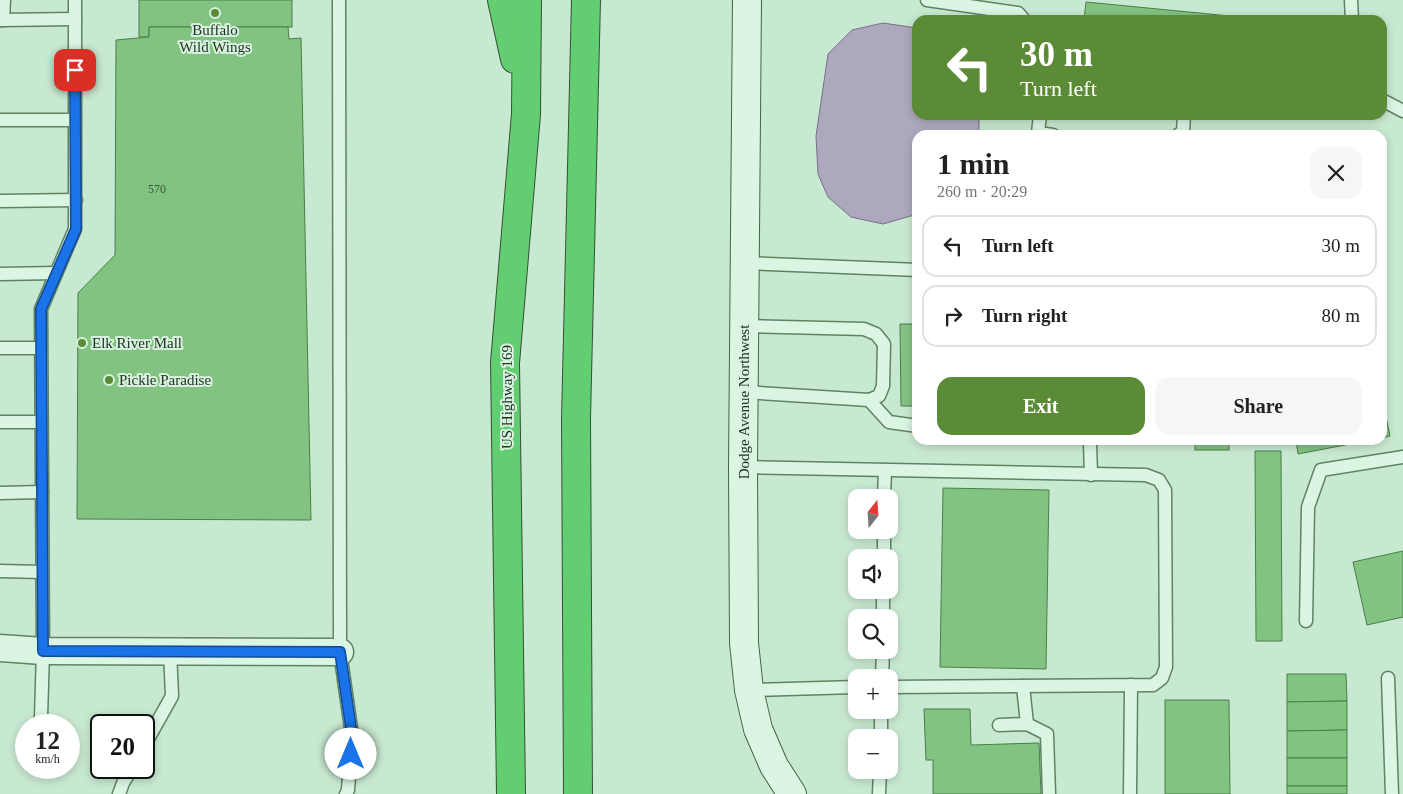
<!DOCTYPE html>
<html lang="en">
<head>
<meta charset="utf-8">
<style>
  body { margin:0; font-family:Georgia,serif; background:#f6f6f6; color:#222; height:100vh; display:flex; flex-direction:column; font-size:19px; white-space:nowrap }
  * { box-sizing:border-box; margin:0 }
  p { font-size:16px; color:#767676 }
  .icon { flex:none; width:28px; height:28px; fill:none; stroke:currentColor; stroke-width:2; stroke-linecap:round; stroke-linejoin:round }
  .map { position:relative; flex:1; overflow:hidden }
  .side { position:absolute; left:912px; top:130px; width:475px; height:315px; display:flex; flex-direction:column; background:#fff; border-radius:15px; box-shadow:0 2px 8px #0003 }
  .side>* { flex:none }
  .guide { position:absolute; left:912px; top:15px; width:475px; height:105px; border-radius:15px; box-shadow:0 2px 8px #0003; background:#5b8b36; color:#fff; overflow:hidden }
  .needle { width:32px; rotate:17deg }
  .controls { position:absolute; left:848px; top:489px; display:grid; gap:10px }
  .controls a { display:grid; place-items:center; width:50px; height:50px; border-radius:10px; background:#fff; box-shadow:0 2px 8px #0003; font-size:25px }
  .speed { position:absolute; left:15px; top:714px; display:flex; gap:10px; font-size:25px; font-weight:700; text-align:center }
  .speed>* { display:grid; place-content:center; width:65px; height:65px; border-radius:50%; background:#fff; box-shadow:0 2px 8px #0003; line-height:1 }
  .speed small { font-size:12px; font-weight:400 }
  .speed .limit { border:2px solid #111; border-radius:8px; background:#fff; color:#111 }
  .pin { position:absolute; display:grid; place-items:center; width:42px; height:42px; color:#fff; margin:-21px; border-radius:10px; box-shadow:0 2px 8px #0006 }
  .me { position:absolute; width:55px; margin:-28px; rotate:0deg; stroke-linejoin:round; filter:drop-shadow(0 0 4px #0008) }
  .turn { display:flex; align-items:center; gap:18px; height:105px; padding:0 25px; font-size:22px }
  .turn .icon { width:65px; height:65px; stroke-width:2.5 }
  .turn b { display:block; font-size:35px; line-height:42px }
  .round { display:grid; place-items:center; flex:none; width:52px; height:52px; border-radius:15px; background:#f6f6f6 }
  .headline { display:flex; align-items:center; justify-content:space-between; height:85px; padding:0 25px }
  h1 { font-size:30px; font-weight:700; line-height:38px }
  .cta { display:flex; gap:10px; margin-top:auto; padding:10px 25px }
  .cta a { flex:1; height:58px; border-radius:15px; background:#5b8b36; color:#fff; font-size:20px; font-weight:700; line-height:58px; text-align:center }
  .cta a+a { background:#f6f6f6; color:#222 }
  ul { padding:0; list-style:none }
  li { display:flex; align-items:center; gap:15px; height:62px; margin:0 10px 8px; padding:0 15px; border:2px solid #e0e0e0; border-radius:15px }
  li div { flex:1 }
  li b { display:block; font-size:19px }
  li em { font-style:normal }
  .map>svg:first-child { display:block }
  .water { fill:#aea8be; stroke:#79708b }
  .building { fill:#83c382; stroke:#4a7f48 }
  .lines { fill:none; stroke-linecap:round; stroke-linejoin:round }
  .lane-casing { stroke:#5f8363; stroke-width:15 }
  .street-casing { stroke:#5f8363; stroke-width:29 }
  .secondary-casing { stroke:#426545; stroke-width:30 }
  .highway-casing { stroke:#335234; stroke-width:30 }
  .lane { stroke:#daf5e2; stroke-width:12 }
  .street { stroke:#daf5e2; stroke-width:26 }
  .secondary { stroke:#daf5e2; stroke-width:28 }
  .highway { stroke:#63ce71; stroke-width:28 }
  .route-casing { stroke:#114b97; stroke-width:12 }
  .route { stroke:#1a73e8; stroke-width:9 }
  .poi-dot { fill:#5b8b36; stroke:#d7f2de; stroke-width:2 }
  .labels { text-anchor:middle; stroke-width:4; stroke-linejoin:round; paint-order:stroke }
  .number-label { font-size:12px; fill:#3a583a }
  .poi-label { font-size:15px; fill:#213522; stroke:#d7f2de; text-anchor:start }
  .street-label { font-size:15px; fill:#213522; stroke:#d7f2de }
</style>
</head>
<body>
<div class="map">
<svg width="1403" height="794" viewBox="0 0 1403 794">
  <rect width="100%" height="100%" fill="#c8e9d1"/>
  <path class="water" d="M883 23 917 28 918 115H979V135H918L917 213 914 215 883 224 851 217 828 197 818 174 816 136 828 54 852 30Z"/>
  <g class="building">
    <path d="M139 0H292V27H149V37H139Z"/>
    <path d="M1086 2 1230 16 1229 20H1084Z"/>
    <path d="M149 27H288L289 39 301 38 311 520 77 519 78 293 115 255 116 40 149 37Z"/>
    <path d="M900 324H918V406H901Z"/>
    <path d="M1382 412H1385L1390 436 1382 438Z"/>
    <rect x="1195" y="440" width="34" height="10"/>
    <path d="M1296 440H1371L1298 454Z"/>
    <path d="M1255 451H1281L1282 641H1256Z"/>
    <path d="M943 488 1049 490 1046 669 940 667Z"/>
    <path d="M1403 551V617L1367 625 1353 562Z"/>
    <path d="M1287 674H1346L1347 701 1287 702Z"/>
    <path d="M1165 700H1229L1230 794H1165Z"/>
    <path d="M1347 701V730L1287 731V702Z"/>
    <path d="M924 709H970L971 745 1039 743 1041 794H933V760H926Z"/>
    <path d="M1347 730V758H1287V731Z"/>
    <rect x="1287" y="758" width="60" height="28"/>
    <rect x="1287" y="786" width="60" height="8"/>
  </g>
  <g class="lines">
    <defs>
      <g id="lane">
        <path d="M339 0 340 652 352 735 348 790 346 794"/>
        <path d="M927 0 1018 13 1024 20"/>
        <path d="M1351 0 1352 20"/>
        <path d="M0 20 75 19"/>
        <path d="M3 20 4 0"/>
        <path d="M1382 100 1403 111"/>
        <path d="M1040 115 1038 133 1053 135"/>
        <path d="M0 120H75V229L41 309 43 651 41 717 38 725"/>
        <path d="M75 120V0"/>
        <path d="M1178 135 1183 132 1184 115"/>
        <path d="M0 201 76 200"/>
        <path d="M744 263 918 270"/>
        <path d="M0 274 56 273"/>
        <path d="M0 348H41"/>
        <path d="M744 392 869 400 879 396 883 386 884 344 876 334 864 329 744 326"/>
        <path d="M869 400 889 422 918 426"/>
        <path d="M0 422H41"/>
        <path d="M1088 440 1090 443 1091 475"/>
        <path d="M743 467 1146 475 1159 480 1165 490 1166 667 1162 678 1153 685 889 687"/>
        <path d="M0 493 42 492"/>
        <path d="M884 498 885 470"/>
        <path d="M884 558V530"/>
        <path d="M0 571 42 572"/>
        <path d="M883 618V590"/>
        <path d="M1306 621 1308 507 1321 470 1403 457"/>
        <path d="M882 678 883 650"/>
        <path d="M1388 678 1392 794"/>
        <path d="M1023 686 1027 724"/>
        <path d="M749 690 856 687"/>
        <path d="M999 725 1027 724 1047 734 1049 794"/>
        <path d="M881 738V710"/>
        <path d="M144 746 172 696 170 651"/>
        <path d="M119 794 123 783 132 768"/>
        <path d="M879 794 880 770"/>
        <path d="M1130 794 1131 685"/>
      </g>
      <path id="street" d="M0 648 43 651 340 652"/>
      <path id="secondary" d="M747 0 743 467 744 643 749 690 758 729 774 766 792 794"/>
      <g id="highway">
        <path d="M502 0 515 59"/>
        <path d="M511 794 505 363 526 114 527 0"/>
        <path d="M578 794 576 419 586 0"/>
      </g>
    </defs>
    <use href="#lane" class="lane-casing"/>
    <use href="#street" class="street-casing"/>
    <use href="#secondary" class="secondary-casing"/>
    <use href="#highway" class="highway-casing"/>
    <use href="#lane" class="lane"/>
    <use href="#street" class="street"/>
    <use href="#secondary" class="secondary"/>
    <use href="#highway" class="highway"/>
  </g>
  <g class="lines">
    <defs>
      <path id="route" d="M75 70 76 229 41 309 43 651 340 652 352 735 351 754"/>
    </defs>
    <use href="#route" class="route-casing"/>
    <use href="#route" class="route"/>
  </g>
  <g class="poi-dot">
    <circle cx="215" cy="13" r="5"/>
    <circle cx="82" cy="343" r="5"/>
    <circle cx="109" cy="380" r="5"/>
  </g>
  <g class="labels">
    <g class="number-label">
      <text x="157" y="193">570</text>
    </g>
    <g class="poi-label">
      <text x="215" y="35" text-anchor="middle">Buffalo<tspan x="215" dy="17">Wild Wings</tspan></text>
      <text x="92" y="348">Elk River Mall</text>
      <text x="119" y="385">Pickle Paradise</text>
    </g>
    <g class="street-label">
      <text transform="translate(507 397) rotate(-90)" y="5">US Highway 169</text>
      <text transform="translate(744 402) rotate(-90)" y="5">Dodge Avenue Northwest</text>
    </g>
  </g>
</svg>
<div class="controls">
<a><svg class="needle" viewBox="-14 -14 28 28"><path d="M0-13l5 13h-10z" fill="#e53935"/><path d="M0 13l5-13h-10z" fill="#767676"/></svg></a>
<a><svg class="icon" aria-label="sound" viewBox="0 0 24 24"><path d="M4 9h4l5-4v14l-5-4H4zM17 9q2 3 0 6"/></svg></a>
<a><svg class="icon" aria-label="search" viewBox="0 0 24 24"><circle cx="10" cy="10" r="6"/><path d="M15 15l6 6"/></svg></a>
<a>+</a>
<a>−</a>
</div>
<div class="speed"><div>12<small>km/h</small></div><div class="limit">20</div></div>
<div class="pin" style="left:75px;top:70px;background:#d93025"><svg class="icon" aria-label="arrive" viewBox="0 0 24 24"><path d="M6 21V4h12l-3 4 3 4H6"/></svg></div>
<svg class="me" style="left:351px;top:754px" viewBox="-20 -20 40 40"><circle r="19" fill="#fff"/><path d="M0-13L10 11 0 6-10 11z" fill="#1a73e8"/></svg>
<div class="guide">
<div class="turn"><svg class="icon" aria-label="left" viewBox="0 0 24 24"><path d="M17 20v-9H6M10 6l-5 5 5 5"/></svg><div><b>30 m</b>Turn left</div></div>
</div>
<section class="side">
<div class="headline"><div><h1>1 min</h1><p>260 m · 20:29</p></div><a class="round"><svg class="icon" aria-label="close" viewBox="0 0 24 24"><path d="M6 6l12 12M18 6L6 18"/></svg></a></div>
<ul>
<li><svg class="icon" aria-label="left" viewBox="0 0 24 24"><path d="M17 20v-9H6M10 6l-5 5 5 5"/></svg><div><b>Turn left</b></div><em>30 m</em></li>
<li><svg class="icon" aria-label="right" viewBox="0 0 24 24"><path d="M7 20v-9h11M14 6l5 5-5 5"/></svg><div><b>Turn right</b></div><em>80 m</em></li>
</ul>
<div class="cta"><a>Exit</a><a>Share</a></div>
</section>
</div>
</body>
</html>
